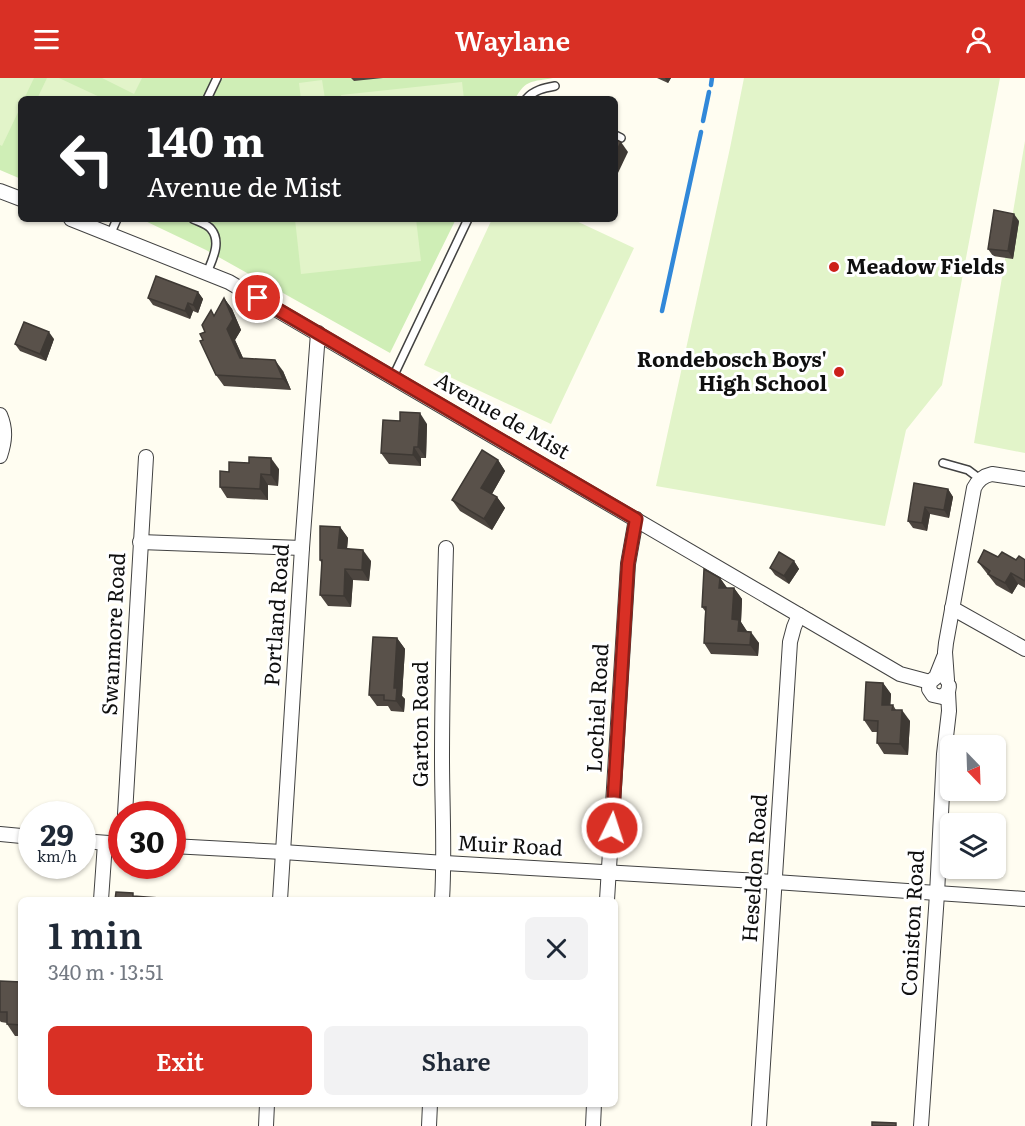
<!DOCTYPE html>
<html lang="en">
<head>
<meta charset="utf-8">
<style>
  body { margin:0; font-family:Literata,serif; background:#f2f2f3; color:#1f2937; height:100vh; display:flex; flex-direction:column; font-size:22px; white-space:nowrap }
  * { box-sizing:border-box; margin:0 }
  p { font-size:20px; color:#747a83 }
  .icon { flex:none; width:33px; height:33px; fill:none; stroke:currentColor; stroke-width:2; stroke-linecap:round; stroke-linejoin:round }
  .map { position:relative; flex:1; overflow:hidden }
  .drawer { position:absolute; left:18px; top:819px; width:600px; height:210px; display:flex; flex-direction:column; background:#fff; border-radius:9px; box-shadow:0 2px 4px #0004 }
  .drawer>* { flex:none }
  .guide { position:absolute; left:18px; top:18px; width:600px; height:126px; border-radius:9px; box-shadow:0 2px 4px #0004; background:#202124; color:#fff; overflow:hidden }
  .needle { width:39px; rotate:157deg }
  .fabs { position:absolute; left:940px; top:657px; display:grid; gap:12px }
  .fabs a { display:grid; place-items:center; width:66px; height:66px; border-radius:9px; background:#fff; box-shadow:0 2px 4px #0004; font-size:30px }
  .speed { position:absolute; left:18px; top:723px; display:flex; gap:12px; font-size:30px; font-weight:700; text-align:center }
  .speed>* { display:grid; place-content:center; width:78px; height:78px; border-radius:50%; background:#fff; box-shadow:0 2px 4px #0004; line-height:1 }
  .speed small { font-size:15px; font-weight:400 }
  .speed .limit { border:9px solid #d22; background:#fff; color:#111 }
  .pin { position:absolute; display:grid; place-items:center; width:51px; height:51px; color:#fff; margin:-26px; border:3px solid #fff; border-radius:50%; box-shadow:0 2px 6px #0007 }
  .me { position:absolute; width:66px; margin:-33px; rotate:4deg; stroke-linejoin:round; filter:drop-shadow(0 0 4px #0008) }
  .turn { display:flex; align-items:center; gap:21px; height:126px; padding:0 30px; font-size:27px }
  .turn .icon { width:78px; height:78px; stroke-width:2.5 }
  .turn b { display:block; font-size:42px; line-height:51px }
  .round { display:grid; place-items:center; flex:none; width:63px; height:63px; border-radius:9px; background:#f2f2f3 }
  .head { display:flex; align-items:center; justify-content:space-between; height:102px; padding:0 30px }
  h1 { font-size:36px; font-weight:600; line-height:45px }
  .cta { display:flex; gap:12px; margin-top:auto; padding:12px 30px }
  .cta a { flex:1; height:69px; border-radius:9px; background:#d93025; color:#fff; font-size:24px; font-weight:600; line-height:69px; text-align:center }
  .cta a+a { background:#f2f2f3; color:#1f2937 }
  header { display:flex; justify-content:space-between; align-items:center; height:78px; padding:0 30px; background:#d93025; color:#fff; font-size:27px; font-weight:600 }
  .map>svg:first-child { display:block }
  .green { fill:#cfeeb6 }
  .pitch { fill:#e2f4c9 }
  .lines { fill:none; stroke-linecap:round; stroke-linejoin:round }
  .stream { stroke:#3188d9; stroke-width:4.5 }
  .service-casing { stroke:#424242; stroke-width:10 }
  .minor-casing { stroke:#424242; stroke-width:16 }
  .service { stroke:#fff; stroke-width:7 }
  .minor { stroke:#fff; stroke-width:14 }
  .wall { fill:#4d4640 }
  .shaded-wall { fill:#3e3934 }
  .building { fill:#59514a; stroke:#3e3934; stroke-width:1.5 }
  .route-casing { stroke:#8d1f18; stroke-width:15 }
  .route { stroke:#d93025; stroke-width:10 }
  .poi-dot { fill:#cc201a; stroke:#fff; stroke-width:2 }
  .labels { text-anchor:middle; stroke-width:6; stroke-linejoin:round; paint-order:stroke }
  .poi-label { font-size:21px; font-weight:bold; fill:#0f0f0f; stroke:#fff; text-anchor:start }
  .street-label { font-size:21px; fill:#0f0f0f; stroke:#fff }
</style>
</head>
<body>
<header><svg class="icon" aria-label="menu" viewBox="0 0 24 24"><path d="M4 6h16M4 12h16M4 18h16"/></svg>Waylane<svg class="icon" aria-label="person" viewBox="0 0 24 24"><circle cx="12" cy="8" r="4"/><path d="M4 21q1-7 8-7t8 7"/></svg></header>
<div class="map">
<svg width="1025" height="1048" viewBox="0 0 1025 1048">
  <rect width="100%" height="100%" fill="#fffdf1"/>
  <g class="green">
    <path d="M0 0H553C532 4 526 1 515 21H21V101L0 92Z"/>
    <path d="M141 141H456L390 275 206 172Z"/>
  </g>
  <g class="pitch">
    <path d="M0 0H34L24 21H21V28L2 68 0 67Z"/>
    <path d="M47 0H59L104 21H37Z"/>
    <path d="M102 0H142L134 16Z"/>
    <path d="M744 0H1000L942 307 906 352 885 448 656 408 730 70Z"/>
    <path d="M322 2 325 21H301L299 5Z"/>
    <path d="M462 4 464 21H342L341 17Z"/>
    <path d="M1025 63V375L974 365Z"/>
    <path d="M295 141H416L421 183 301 196Z"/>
    <path d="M492 141H572L634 170 551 346 424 287Z"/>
  </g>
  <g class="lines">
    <g class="stream">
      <path d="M711 7 712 0"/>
      <path d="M703 43 709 14"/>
      <path d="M662 233 701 54"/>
    </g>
    <defs>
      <g id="service">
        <path d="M207 21 217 0"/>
        <path d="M526 21C534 12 544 10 555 8"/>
        <path d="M615 57 621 60"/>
        <path d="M193 141C199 144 207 146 211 151 222 164 212 182 207 195"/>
        <path d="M110 157 117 141"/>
        <path d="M393 299 468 141"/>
        <path d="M943 385 968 392 980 401"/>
      </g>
      <g id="minor">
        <path d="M0 113 21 121"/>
        <path d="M71 141 229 204 900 596 930 604"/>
        <path d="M0 337C6 351 5 363 0 378"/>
        <path d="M140 464 302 470"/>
        <path d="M952 530 1025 571"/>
        <path d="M944 579 936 599 930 604 929 611 933 617 942 619 948 614 949 608"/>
        <path d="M947 602 945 574 946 565 974 410C978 402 983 398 992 396L1025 401"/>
        <path d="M125 736 146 379"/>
        <path d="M0 756 32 759"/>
        <path d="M82 763 122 766"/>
        <path d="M172 768 283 774 445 785 775 804 1025 821"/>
        <path d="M101 822 105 765"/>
        <path d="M280 822 302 470 318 255"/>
        <path d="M442 822C445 775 442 728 442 680 442 610 444 540 446 470"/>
        <path d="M607 822 628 486 636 441"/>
        <path d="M266 1048 267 1026"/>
        <path d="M429 1048 430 1026"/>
        <path d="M593 1048 594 1026"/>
        <path d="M759 1048 790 564 794 549 799 537"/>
        <path d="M921 1048 937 816 944 676 949 633 948 614"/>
      </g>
    </defs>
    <use href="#service" class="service-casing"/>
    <use href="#minor" class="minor-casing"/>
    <use href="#service" class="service"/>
    <use href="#minor" class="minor"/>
  </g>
  <g class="wall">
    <path d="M351 0H383L354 3Z"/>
    <path d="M657 0H671L668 5Z"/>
    <path d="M1019 143 1013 181 993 178 988 171Z"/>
    <path d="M198 214 203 221 198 235 193 233 190 241 153 227 148 220Z"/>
    <path d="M224 220 232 231 241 252 235 262 243 280 283 293 291 312 224 308 216 297 203 262 205 254Z"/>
    <path d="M54 261 46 283 20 273 15 266Z"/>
    <path d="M427 346 426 380H421V388L389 386 381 375Z"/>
    <path d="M498 382 505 393 492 416 497 419 505 430 492 452 460 433 452 422Z"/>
    <path d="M279 391 278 408 268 407V422L227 420 220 409 229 394Z"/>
    <path d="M948 411 953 419 949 440 930 436 927 453 913 450 908 443Z"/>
    <path d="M340 449 348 460 347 471 371 483 369 503 353 502 351 529 328 528 320 517 322 486 320 482Z"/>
    <path d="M998 479 1016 482H1025V510L1018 506 1012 516 996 507 978 484Z"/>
    <path d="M794 483 799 491 789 506 775 497 770 490Z"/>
    <path d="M720 500 727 510H734L742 521 741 544 747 554 759 565 758 578 711 576 704 565 705 533 702 529Z"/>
    <path d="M397 560 405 571 402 618 405 621 404 634 391 633 388 628H377L369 617Z"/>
    <path d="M883 605 891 616 890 627H893L896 632 910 643 908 677 884 676 877 665V654H872L864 642Z"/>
    <path d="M21 904V958H15L7 946V945L1 944 0 943V934Z"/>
  </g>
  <g class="shaded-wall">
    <path d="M665 0H671L668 5Z"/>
    <path d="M621 64 628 74 617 97 615 94V76Z"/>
    <path d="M1014 136 1019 143 1013 181 1008 173Z"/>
    <path d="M198 214 203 221 198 235 193 227Z"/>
    <path d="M224 220 232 231 241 252 235 262 248 291 240 280 227 251Z"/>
    <path d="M188 225 193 233 190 241 185 233Z"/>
    <path d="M49 254 54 261 46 283 40 276Z"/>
    <path d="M275 282 283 293 291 312 283 301Z"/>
    <path d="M420 335 427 346 426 380 418 369Z"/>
    <path d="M414 369 421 380V388L413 377Z"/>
    <path d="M271 380 279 391 278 408 271 397Z"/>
    <path d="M498 382 505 393 489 421 481 410Z"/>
    <path d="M261 396 268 407V422L260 411Z"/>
    <path d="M948 411 953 419 949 440 944 432Z"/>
    <path d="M497 419 505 430 492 452 484 441Z"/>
    <path d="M925 429 930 436 927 453 922 445Z"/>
    <path d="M340 449 348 460 346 481 338 470Z"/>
    <path d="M363 472 371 483 369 503 362 492Z"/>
    <path d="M794 483 799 491 789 506 784 498Z"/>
    <path d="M345 491 353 502 351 529 344 518Z"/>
    <path d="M1011 495 1018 506 1012 516 1005 505Z"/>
    <path d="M720 500 728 511 719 510Z"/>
    <path d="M734 510 742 521 741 544 747 553 746 564 738 553 732 541Z"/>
    <path d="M751 554 759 565 758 578 750 567Z"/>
    <path d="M397 560 405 571 402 618 405 621 404 634 396 623 394 610Z"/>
    <path d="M883 605 891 616 890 638 882 627Z"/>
    <path d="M902 632 910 643 908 677 900 666Z"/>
  </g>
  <g class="building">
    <path d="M615 61 621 64 615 76Z"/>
    <path d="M994 132 1014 136 1008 173 988 171Z"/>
    <path d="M156 198 198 214 193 227 188 225 185 233 148 220Z"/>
    <path d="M224 220 233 241 227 251 240 280 275 282 283 301 216 297 200 263 203 262 200 256 205 254 202 247 211 232 214 238Z"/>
    <path d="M24 244 49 254 40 276 15 266Z"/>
    <path d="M400 334 420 335 418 369H414L413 377 381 375 383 342 400 343Z"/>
    <path d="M482 372 498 382 481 410 497 419 484 441 452 422Z"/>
    <path d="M249 379 271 380V397L261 396 260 411 220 409V393L229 394V384L249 385Z"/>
    <path d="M914 405 948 411 944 432 925 429 922 445 908 443Z"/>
    <path d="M320 448 340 449 338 470 363 472 362 492 345 491 344 518 320 517 322 482H320Z"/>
    <path d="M984 472 998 479 1002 474 1016 482 1019 478 1025 482V503L1011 495 1005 505 988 496 990 493 978 484Z"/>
    <path d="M779 474 794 483 784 498 770 490Z"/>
    <path d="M704 491 720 500 719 510H734L732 541 739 542 738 553 751 554 750 567 704 565 706 529H702Z"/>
    <path d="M373 559 397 560 394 610H397L396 623 384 622V617H369Z"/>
    <path d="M866 604 883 605 882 627H893L892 632H902L900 666 877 665 878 643 864 642Z"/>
    <path d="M116 814 133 815V818L173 821V822H115Z"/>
    <path d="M0 903 21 904V947L7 946V934H0Z"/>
    <path d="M872 1044 896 1045V1048H872Z"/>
  </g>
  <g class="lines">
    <defs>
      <path id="route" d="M258 220 636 441 628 486 612 750"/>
    </defs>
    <use href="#route" class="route-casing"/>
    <use href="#route" class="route"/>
  </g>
  <g class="poi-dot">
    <circle cx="834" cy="189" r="6"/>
    <circle cx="839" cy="294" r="6"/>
  </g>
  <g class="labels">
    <g class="poi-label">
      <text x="846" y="196">Meadow Fields</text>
      <text x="827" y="289" text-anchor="end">Rondebosch Boys'<tspan x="827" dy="24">High School</tspan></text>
    </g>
    <g class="street-label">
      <text transform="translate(502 338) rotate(30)" y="7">Avenue de Mist</text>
      <text transform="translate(277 537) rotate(-86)" y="7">Portland Road</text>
      <text transform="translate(114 556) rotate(-87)" y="7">Swanmore Road</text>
      <text transform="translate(598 630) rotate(-87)" y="7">Lochiel Road</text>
      <text transform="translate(421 646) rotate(-90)" y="7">Garton Road</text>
      <text transform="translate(510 768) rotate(3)" y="7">Muir Road</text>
      <text transform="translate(755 790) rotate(-86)" y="7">Heseldon Road</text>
      <text transform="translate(913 845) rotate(-87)" y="7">Coniston Road</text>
    </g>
  </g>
</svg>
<div class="fabs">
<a><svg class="needle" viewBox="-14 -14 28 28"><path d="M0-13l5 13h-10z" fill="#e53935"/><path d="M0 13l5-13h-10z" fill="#747a83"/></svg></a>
<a><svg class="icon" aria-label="layers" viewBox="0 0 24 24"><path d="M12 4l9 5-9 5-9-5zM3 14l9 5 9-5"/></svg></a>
</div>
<div class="speed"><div>29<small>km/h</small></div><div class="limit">30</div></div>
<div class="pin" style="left:258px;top:220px;background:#d93025"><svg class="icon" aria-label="arrive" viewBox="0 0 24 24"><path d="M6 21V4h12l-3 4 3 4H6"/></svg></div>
<svg class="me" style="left:612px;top:750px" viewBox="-20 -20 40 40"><circle r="17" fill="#d93025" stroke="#fff" stroke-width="3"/><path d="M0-11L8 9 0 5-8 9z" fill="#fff"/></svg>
<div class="guide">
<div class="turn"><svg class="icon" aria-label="left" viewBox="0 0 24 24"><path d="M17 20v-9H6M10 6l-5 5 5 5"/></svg><div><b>140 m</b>Avenue de Mist</div></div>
</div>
<section class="drawer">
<div class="head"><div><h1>1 min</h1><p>340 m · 13:51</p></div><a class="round"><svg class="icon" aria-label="close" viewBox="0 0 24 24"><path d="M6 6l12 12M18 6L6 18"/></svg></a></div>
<div class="cta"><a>Exit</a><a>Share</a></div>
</section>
</div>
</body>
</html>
